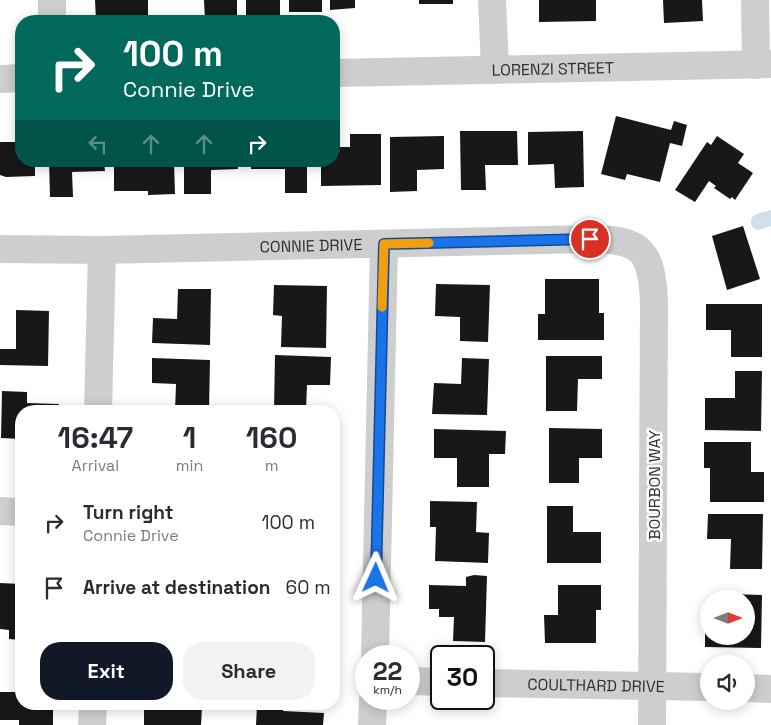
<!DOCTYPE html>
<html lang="en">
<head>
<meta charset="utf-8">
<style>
  body { margin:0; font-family:"Space Grotesk",sans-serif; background:#f2f2f3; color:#2b2b33; height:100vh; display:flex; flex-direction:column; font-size:19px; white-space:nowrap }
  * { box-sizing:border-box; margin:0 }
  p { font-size:16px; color:#7c7c81 }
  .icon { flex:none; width:28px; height:28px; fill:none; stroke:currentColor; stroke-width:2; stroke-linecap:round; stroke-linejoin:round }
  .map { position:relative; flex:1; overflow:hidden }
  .drawer { position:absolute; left:15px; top:405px; width:325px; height:305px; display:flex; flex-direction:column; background:#fff; border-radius:20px; box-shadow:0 2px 12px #0003 }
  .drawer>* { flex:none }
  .top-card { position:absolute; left:15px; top:15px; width:325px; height:152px; border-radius:20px; box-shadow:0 2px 12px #0003; background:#00695c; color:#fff; overflow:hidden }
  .needle { width:32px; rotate:90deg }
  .buttons { position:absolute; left:700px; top:590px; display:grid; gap:10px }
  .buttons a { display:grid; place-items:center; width:55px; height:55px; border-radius:50%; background:#fff; box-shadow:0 2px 12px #0003; font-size:25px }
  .speed { position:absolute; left:355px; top:645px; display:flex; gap:10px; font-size:25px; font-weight:700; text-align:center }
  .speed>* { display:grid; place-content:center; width:65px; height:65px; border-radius:50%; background:#fff; box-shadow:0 2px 12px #0003; line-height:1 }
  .speed small { font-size:12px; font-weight:400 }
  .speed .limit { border:2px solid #111; border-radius:8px; background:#fff; color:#111 }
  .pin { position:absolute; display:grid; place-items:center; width:42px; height:42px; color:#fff; margin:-21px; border:2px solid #fff; border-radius:50%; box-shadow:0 1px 5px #0007 }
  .me { position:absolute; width:55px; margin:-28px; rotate:1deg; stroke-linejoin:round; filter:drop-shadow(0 0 4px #0008) }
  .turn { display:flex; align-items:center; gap:18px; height:105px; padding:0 25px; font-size:22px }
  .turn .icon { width:65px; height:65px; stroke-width:2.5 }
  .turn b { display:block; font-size:35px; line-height:42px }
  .lanes { display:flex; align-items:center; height:48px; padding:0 25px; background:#0003; justify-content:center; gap:25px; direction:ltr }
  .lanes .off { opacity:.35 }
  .eta { display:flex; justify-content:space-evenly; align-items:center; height:85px; text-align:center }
  .eta b { font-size:30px; font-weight:600; line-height:35px }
  .button { display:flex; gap:10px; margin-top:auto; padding:10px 25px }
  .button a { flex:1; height:58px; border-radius:20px; background:#111827; color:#fff; font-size:20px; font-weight:600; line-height:58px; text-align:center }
  .button a+a { background:#f2f2f3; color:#2b2b33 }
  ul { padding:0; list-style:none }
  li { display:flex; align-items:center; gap:15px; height:65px; padding:0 25px }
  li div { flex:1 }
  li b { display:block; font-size:19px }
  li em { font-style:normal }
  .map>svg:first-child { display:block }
  .water { fill:#cee0ea }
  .building { fill:#181818 }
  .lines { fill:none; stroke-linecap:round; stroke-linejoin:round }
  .minor { stroke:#cecece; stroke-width:28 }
  .route-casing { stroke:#114b97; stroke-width:12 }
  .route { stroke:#1a73e8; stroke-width:9 }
  .slow { stroke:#f59e0b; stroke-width:9 }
  .labels { text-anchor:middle; stroke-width:5; stroke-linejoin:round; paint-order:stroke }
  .street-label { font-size:16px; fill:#313131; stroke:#fff }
</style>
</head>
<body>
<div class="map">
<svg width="771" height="725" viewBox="0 0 771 725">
  <rect width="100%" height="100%" fill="#fff"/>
  <path class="water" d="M771 210V226L759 230 754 229C744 215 760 213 771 210Z"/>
  <g class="building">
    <path d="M95 0H148V21H96Z"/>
    <path d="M204 0H237V21H205Z"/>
    <rect x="246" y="0" width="34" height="21"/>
    <rect x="289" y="0" width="33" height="12"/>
    <path d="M330 0H355V8L330 10Z"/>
    <rect x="419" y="0" width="34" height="4"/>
    <path d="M539 0H596V21L539 22Z"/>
    <path d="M663 0H702L703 21 664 23Z"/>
    <path d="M616 116 671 130 674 121 687 125 682 146 670 143 660 182 627 174 625 180 601 174Z"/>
    <path d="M460 131H517L518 165H485L486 190H461Z"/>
    <path d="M583 131 584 187 555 188 554 164 528 165V132Z"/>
    <path d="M350 134H381V185L321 186V161H334V147H350Z"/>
    <path d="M444 136V169L417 170V191L390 192V137Z"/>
    <path d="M717 136 744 154 738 163 753 173 735 200 732 197 730 199 714 188 716 186 709 181 695 202 675 190 707 142 711 145Z"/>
    <path d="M0 142H21V161H35V176L6 177 0 175Z"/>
    <path d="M49 161H104L105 171 72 172 73 197H50Z"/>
    <path d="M114 161H174L175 194 148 195V191H114Z"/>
    <path d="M184 161H237L238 169 211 170V194H184Z"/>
    <path d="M251 161H307V193H285V169H251Z"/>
    <path d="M743 226 760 279 727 290 712 236Z"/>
    <path d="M545 279H599V313H604V340H538V314H545Z"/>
    <path d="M436 284 490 285 488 342 460 341V317L435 316Z"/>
    <path d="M274 285 327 286 326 348 281 347 282 316 273 315Z"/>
    <path d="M178 289H211L210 345 152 343 153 318 177 319Z"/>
    <path d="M706 304H762V357H731V330H706Z"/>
    <path d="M16 310 49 311 48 366 0 365V349H16Z"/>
    <path d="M275 355 331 357 330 385H307L306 410H274Z"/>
    <path d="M546 356H602V379H578L577 411H546Z"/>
    <path d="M152 358 210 360 209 411H175L176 384 152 383Z"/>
    <path d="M462 358 489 359 487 415 432 414 434 383 461 384Z"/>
    <path d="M735 371H762L761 431 705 430V398H735Z"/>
    <path d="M2 391 27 392V403L59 404 58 411H21V439L1 438Z"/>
    <path d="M549 428 602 429V458H579V483H549Z"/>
    <path d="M434 429 506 431 505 454H489V487H457V458H434Z"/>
    <path d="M704 442H751V472H764V502H710V468H704Z"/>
    <path d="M430 501 477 502 476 532 489 533 488 563 435 561 436 527H430Z"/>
    <path d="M547 506H573V532H601V563H547Z"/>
    <path d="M708 514H763L762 569H730L731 539H707Z"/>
    <path d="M474 575 487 576 485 642 453 641 454 617H439V609H429V585L466 586V577Z"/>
    <path d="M0 583 21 584V640L9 639V630L0 629Z"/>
    <path d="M558 585H601V610H596V643H545L544 615H558Z"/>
    <path d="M728 594 762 595 761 648 705 647V620H709V636H746V599H728Z"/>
    <path d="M18 681H21V704H53V725H19V720H0V692H18Z"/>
    <path d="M257 706 283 707V711L324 713 323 725H256Z"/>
    <path d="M144 707 202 708 201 725H144Z"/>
  </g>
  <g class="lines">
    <g class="minor">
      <path d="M52 0V21"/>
      <path d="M492 0 495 69"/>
      <path d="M755 0 756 65"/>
      <path id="s1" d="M334 73 771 64"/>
      <path d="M0 79 21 78"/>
      <path id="s2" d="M0 249 102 250 590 239C642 239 652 251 654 303L652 725"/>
      <path d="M98 411 102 250"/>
      <path d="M0 511 21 512"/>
      <path d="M375 656 384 244"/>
      <path d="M409 681 441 682"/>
      <path id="s3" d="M484 683 709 687"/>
      <path d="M746 688 771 689"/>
      <path d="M92 725 93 704"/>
      <path d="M372 725 373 699"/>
    </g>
  </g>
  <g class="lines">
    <defs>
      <path id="route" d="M376 578 384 244 590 239"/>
    </defs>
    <use href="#route" class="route-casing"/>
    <use href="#route" class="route"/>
    <path class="slow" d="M382 307 384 244 429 243"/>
  </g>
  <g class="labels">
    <g class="street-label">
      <text dy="6" stroke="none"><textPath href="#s1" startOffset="219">LORENZI STREET</textPath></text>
      <text dy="6" stroke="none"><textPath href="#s2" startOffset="311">CONNIE DRIVE</textPath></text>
      <text transform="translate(654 485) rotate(-90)" y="6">BOURBON WAY</text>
      <text dy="6" stroke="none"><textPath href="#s3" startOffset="112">COULTHARD DRIVE</textPath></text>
    </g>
  </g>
</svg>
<div class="buttons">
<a><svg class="needle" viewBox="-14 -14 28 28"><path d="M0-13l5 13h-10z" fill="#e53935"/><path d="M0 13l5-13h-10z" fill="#7c7c81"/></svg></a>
<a><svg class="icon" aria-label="sound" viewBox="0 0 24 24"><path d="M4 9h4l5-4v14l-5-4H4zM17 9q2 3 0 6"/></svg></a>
</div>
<div class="speed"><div>22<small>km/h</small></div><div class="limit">30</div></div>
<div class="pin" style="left:590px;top:239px;background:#d93025"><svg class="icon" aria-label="arrive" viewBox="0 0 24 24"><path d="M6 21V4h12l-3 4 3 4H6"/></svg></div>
<svg class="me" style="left:376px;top:578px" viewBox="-20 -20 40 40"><path d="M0-17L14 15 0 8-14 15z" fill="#1a73e8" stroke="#fff" stroke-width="4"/></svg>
<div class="top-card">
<div class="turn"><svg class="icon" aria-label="right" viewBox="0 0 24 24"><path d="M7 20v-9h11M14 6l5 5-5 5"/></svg><div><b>100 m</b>Connie Drive</div></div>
<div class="lanes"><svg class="icon off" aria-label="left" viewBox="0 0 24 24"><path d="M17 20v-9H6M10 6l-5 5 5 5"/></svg><svg class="icon off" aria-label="ahead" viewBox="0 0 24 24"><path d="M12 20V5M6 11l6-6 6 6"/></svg><svg class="icon off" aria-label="ahead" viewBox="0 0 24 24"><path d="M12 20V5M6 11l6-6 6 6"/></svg><svg class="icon" aria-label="right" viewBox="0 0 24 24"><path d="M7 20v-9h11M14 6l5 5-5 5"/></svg></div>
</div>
<section class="drawer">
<div class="eta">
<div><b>16:47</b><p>Arrival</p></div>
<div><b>1</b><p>min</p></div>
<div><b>160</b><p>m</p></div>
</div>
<ul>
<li><svg class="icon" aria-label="right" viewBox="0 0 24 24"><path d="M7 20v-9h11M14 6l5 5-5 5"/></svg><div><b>Turn right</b><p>Connie Drive</p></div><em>100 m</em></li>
<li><svg class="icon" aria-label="arrive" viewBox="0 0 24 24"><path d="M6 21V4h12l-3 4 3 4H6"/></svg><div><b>Arrive at destination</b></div><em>60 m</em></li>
</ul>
<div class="button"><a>Exit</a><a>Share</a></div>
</section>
</div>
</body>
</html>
